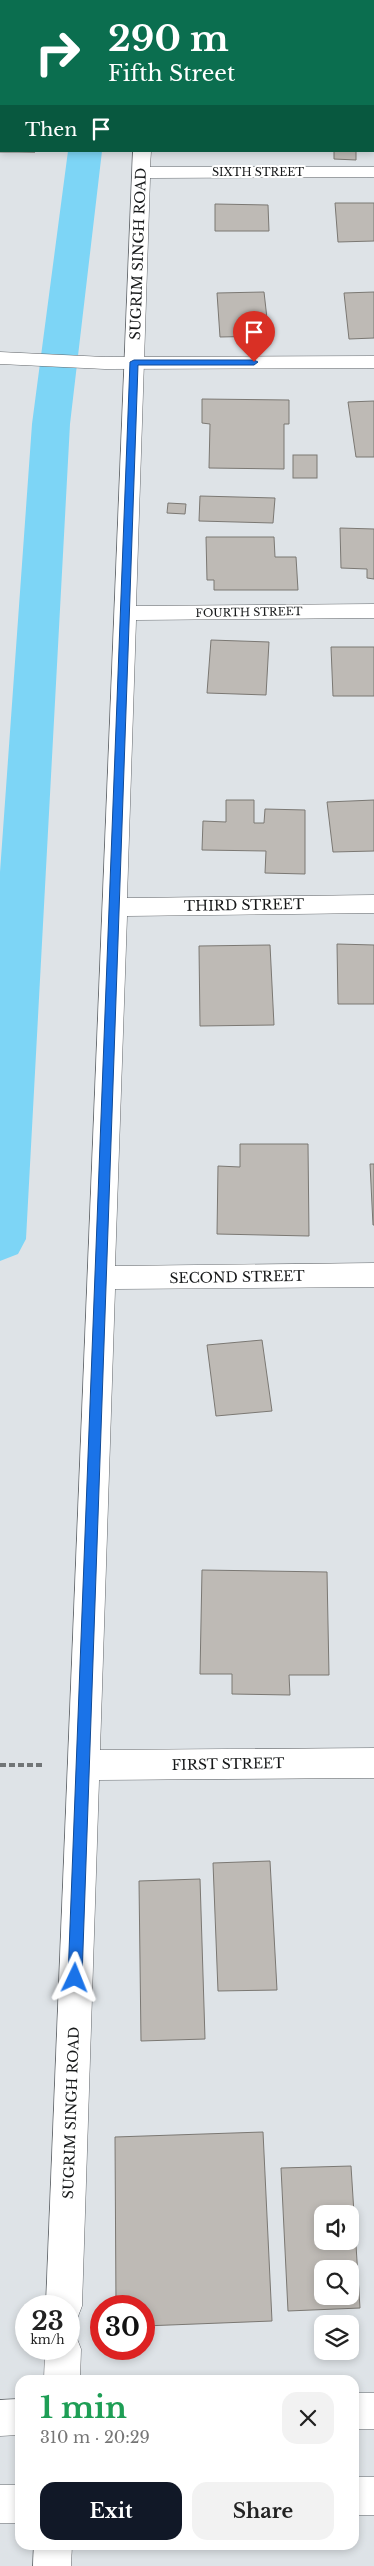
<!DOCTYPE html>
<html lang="en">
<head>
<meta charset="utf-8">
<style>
  body { margin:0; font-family:"Libre Baskerville",serif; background:#f2f2f2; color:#222; height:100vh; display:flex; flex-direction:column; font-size:19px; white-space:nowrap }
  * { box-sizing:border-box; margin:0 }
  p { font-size:16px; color:#767676 }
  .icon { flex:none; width:28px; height:28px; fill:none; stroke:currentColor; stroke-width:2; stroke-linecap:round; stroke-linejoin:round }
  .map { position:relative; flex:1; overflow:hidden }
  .details { position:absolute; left:15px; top:2375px; width:344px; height:175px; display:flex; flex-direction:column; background:#fff; border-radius:15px; box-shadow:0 2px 8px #0003 }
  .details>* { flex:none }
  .banner { position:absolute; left:0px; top:0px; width:375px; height:152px; box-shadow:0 2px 8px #0003; background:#0b6e4f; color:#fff; overflow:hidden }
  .tools { position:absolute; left:314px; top:2205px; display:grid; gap:10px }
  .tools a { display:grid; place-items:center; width:45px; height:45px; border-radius:10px; background:#fff; box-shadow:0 2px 8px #0003; font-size:25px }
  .speed { position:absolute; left:15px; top:2295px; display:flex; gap:10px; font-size:25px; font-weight:700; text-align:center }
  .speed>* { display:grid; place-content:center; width:65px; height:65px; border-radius:50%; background:#fff; box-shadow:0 2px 8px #0003; line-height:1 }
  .speed small { font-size:12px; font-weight:400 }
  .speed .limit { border:8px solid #d22; background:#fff; color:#111 }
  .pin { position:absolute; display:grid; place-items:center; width:42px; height:42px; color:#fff; margin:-51px -21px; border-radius:50% 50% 50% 0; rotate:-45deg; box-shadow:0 0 5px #0007 }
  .pin .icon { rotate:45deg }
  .me { position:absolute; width:55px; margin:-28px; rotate:2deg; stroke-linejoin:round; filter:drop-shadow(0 0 4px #0008) }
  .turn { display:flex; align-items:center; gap:18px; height:105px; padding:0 25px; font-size:22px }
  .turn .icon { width:65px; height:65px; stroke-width:2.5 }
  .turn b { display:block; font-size:35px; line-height:42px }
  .then { display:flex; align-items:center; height:48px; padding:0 25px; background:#0003; gap:10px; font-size:19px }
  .round { display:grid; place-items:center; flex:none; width:52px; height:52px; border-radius:15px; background:#f2f2f2 }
  .headline { display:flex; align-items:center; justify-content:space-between; height:85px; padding:0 25px }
  h1 { font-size:30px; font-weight:700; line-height:38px; color:#1e9e55 }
  .action { display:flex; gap:10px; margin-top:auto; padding:10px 25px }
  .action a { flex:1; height:58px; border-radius:15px; background:#111827; color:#fff; font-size:20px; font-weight:700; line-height:58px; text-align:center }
  .action a+a { background:#f2f2f2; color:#222 }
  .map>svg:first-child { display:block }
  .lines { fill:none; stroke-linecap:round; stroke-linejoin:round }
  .canal { fill:#7dd5f6; fill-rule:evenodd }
  .building { fill:#bebab5; stroke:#7b7873; fill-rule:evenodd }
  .street-casing { stroke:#62666a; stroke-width:1 }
  .secondary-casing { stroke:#62666a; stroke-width:1 }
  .path { stroke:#717577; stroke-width:4; stroke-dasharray:6 3; stroke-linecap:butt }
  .street { fill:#fff; fill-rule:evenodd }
  .secondary { fill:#fff; fill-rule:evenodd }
  .route { fill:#1a73e8; stroke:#114b97 }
  .labels { text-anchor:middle; stroke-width:4; stroke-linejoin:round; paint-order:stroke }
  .far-street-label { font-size:11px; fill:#161819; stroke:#fff }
  .street-label { font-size:14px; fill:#161819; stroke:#fff }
</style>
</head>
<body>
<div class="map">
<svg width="374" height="2566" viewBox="0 0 374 2566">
  <rect width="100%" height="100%" fill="#dee3e7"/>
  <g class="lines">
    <g class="canal">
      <rect x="77" y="0" width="32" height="1"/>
      <path d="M68 151H102L70 424 26 1239 18 1254 0 1261V872L32 424Z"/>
    </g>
  </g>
  <g class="building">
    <rect x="199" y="0" width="65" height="1"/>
    <path d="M0 114 1 151 35 152H0Z"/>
    <path d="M334 151H356V160L334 159Z"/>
    <path d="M335 203H374V241L338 242Z"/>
    <path d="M215 204 268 205 269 231H215Z"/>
    <path d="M264 292 269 336 220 337 217 293Z"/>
    <path d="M374 292V338L349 339 344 293Z"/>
    <path d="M202 399 289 400V424H284V469L209 468 210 424 202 423Z"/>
    <path d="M374 401V457H356L348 402Z"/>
    <rect x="293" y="455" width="24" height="23"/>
    <path d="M200 496 275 498 273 523 199 521Z"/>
    <path d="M168 503 186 504 185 514 167 513Z"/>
    <path d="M340 528 374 529V579L367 578V569L341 568Z"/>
    <path d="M206 537H274L275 557H296L298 590H214V580H207Z"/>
    <path d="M211 640 269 642 266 695 207 693Z"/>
    <path d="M331 647H374V696H333Z"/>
    <path d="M226 800H254V823H264L265 809 305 810V874L265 873 266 851 202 850 203 821 226 822Z"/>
    <path d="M374 800V851L333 852 327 802Z"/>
    <path d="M337 944 374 945V1004H338Z"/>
    <path d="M270 945 274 1025 200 1026 199 946Z"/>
    <path d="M240 1144H308L309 1236 217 1234 218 1166 240 1167Z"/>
    <path d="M370 1164H374V1225H373Z"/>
    <path d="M262 1340 272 1411 216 1416 207 1345Z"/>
    <path d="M202 1570 327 1572 329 1675H289L290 1695 232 1694V1674H200Z"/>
    <path d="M270 1861 277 1990 218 1991 213 1863Z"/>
    <path d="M200 1879 205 2039 141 2041 139 1881Z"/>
    <path d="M263 2132 272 2321 144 2326V2306H116L115 2137Z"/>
    <path d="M351 2166 360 2308 288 2311 281 2168ZM322 2214H350V2241H322ZM322 2269H350V2296H322Z"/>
  </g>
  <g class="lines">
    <defs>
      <g id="street">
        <rect x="140" y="0" width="16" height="1"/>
        <path d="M133 151H151L150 167H374V177L150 178 136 606 374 604V618L136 620 127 898 374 895V913L127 916 115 1266 374 1263V1287L115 1289 100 1750 374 1748V1778L99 1780 82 2306 77 2319 69 2322V2306H46Z"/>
        <path d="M69 2333 76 2336 81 2349 80 2380H44L45 2349H69Z"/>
        <path d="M34 2545H72L71 2566H33Z"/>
      </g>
      <g id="secondary">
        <path d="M0 352 105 357 374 356V368L105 369 0 364Z"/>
        <rect x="354" y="2393" width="20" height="36"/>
        <path d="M20 2399V2435L0 2436V2400Z"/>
        <rect x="354" y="2477" width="20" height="38"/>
        <rect x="0" y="2485" width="20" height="38"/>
      </g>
    </defs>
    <use href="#street" class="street-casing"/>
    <use href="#secondary" class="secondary-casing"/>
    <path class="path" d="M0 1765H42"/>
    <use href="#street" class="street"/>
    <use href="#secondary" class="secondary"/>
  </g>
  <path class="route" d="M134 360H254L258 362 254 365H138L82 1978 80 1983 75 1985 70 1983 68 1978 130 362Z"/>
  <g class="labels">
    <g class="far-street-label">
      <text x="258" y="176">SIXTH STREET</text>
      <text transform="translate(249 612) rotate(-1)" y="4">FOURTH STREET</text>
    </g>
    <g class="street-label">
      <text transform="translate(138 254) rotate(-88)" y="5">SUGRIM SINGH ROAD</text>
      <text transform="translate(244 905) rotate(-1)" y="5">THIRD STREET</text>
      <text transform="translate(237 1277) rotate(-1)" y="5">SECOND STREET</text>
      <text transform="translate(228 1764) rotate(-1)" y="5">FIRST STREET</text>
      <text transform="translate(71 2113) rotate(-88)" y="5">SUGRIM SINGH ROAD</text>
    </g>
  </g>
</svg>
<div class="tools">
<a><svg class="icon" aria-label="sound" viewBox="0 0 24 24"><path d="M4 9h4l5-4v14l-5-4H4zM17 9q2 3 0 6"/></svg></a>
<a><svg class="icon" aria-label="search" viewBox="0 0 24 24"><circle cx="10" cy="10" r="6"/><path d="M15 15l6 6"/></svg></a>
<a><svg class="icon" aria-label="layers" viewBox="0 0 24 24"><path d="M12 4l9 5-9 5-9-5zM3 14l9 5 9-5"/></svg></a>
</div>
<div class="speed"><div>23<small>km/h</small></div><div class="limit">30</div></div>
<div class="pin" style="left:254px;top:362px;background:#d93025"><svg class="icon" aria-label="arrive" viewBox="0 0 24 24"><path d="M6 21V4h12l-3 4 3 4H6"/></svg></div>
<svg class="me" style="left:75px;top:1978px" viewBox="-20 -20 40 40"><path d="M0-17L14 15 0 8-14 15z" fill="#1a73e8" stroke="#fff" stroke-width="4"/></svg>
<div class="banner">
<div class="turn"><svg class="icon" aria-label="right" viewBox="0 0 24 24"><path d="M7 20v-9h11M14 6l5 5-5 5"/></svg><div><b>290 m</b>Fifth Street</div></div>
<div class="then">Then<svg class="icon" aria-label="arrive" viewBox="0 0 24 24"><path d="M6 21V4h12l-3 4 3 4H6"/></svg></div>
</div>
<section class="details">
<div class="headline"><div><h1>1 min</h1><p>310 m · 20:29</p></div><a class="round"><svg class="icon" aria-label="close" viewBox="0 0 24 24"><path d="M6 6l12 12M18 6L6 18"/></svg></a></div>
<div class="action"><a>Exit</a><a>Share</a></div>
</section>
</div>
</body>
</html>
